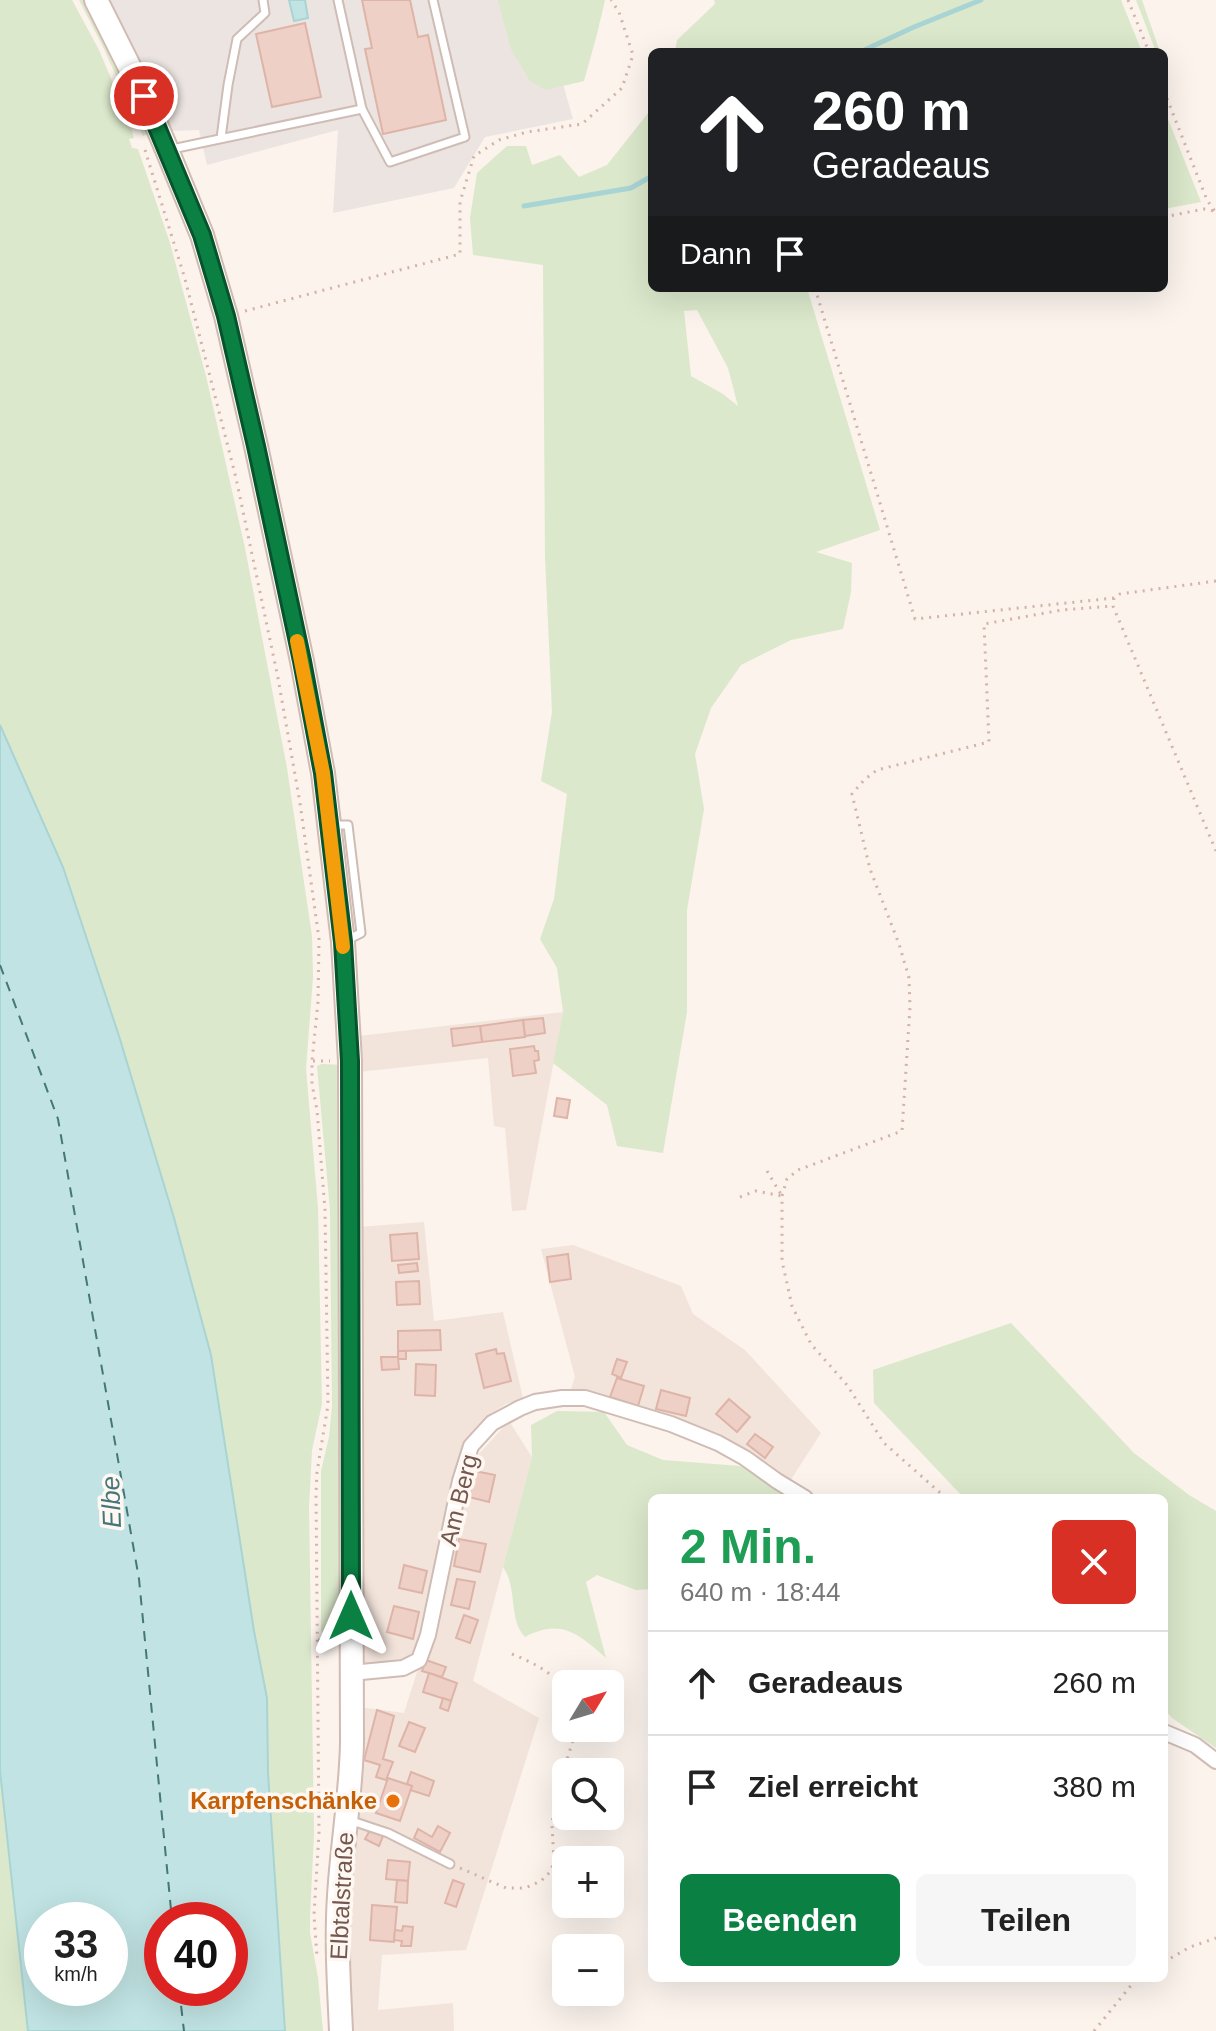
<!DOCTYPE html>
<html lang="de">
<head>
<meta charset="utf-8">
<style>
  body { margin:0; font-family:Arial,sans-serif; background:#f6f6f6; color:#222; height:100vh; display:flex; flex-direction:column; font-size:30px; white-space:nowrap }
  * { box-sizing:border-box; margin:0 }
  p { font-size:26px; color:#767676 }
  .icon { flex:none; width:44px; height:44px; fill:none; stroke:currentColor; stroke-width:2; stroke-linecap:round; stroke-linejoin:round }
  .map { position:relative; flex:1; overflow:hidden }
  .details { position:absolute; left:648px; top:1494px; width:520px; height:488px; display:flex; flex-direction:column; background:#fff; border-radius:12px; box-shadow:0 8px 32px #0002 }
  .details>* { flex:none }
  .banner { position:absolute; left:648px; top:48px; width:520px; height:244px; border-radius:12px; box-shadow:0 8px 32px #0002; background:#202124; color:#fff; overflow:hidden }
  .needle { width:52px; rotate:52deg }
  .controls { position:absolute; left:552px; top:1670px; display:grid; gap:16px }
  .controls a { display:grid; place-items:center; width:72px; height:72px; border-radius:12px; background:#fff; box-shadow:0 8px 32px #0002; font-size:40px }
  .speed { position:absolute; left:24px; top:1902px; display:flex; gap:16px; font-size:40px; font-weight:700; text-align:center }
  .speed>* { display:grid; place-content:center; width:104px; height:104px; border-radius:50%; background:#fff; box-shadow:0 8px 32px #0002; line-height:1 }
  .speed small { font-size:20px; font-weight:400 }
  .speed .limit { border:12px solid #d22; background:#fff; color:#111 }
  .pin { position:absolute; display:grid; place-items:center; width:68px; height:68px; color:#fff; margin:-34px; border:4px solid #fff; border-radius:50%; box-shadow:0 2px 8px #0007 }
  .me { position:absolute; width:88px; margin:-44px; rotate:0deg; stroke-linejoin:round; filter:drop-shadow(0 0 6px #0008) }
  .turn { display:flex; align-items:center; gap:28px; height:168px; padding:0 32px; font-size:36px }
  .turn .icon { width:104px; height:104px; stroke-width:2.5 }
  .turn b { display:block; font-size:56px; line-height:68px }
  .then { display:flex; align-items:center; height:76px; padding:0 32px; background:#0003; gap:16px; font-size:30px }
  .round { display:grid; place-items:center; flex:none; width:84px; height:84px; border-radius:12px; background:#f6f6f6 }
  .head { display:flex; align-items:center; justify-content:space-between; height:136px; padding:0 32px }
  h1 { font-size:48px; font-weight:700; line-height:60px; color:#1e9e55 }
  .primary-button { display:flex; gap:16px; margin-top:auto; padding:16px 32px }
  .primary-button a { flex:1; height:92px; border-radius:12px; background:#0b8043; color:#fff; font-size:32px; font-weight:700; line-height:92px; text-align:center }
  .primary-button a+a { background:#f6f6f6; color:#222 }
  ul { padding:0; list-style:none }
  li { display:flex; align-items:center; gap:24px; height:104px; padding:0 32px; border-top:2px solid #e0e0e0 }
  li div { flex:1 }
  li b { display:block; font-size:30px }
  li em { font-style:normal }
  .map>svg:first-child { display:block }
  .residential { fill:#f2e4db }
  .industrial { fill:#ebe4e1 }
  .green { fill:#dbe8cb; fill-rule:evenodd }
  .water { fill:#c1e3e3; stroke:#a9d4d4; stroke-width:2; fill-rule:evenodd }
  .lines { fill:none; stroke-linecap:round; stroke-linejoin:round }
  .stream { stroke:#a9d4d4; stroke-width:5 }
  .ferry { stroke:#457778; stroke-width:2; stroke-dasharray:10 8; stroke-linecap:butt }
  .building { fill:#eed0c6; stroke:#dfb4a8; stroke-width:2 }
  .lane-casing { stroke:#cfbcb4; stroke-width:11 }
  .street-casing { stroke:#cfbcb4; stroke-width:18 }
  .secondary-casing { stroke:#d1bbb2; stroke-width:26 }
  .path { stroke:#d3b2a8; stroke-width:3; stroke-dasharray:2 6; stroke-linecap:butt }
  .lane { stroke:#fff; stroke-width:7 }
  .street { stroke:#fff; stroke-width:14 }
  .secondary { stroke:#fff; stroke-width:22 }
  .route-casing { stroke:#07532c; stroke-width:20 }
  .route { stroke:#0b8043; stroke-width:14 }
  .slow { stroke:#f59e0b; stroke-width:14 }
  .food-dot { fill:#e8710a; stroke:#fef7f2; stroke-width:3 }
  .labels { text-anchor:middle; stroke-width:7; stroke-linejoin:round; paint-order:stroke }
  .street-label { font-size:24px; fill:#745850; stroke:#fef7f2 }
  .food-label { font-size:24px; font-weight:bold; fill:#c56008; stroke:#fef7f2; text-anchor:end }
  .water-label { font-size:26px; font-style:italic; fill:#457778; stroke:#fef7f2 }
</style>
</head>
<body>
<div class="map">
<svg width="1216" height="2031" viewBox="0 0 1216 2031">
  <rect width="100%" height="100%" fill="#fbf3ec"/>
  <g class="residential">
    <path d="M563 1012 526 1210 512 1211 505 1128 494 1126 488 1058 358 1072 359 1036Z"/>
    <path d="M424 1222 434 1321 503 1312 523 1398 506 1404 490 1414 477 1426 466 1442 458 1463 417 1650 405 1659 364 1664 357 1657 358 1227Z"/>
    <path d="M573 1245 681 1286 693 1314 745 1350 821 1433 790 1481 723 1437 673 1419 589 1392 571 1389 575 1377 541 1249Z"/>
    <path d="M509 1421 532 1457 473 1681 539 1718 466 1950 382 1955 378 2010 453 2003 454 2031H348L345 1965 359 1707 404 1713 417 1672 426 1655 468 1466Z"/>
  </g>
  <path class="industrial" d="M107 0H539L573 119 485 137 454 188 333 213 338 130 207 165 199 130 169 131Z"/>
  <g class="green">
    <path d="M0 0H72L99 50 131 126 134 138 129 139 132 148 138 149 170 243 206 376 245 548 287 768 312 936 313 977 306 1069 318 1208 322 1404 312 1450 309 1507 314 1833 310 1917V1933L318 1978 323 2031H285L268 1773 267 1698 254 1631 211 1355 174 1218 119 1036 63 867 0 725Z"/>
    <path d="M79 0H90L151 126 148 134 143 136 104 49Z"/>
    <path d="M498 0H605L597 34 584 81 546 90 530 81 511 49Z"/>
    <path d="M714 0H1121L1142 52H675L677 40 715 4Z"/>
    <path d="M1136 0H1142L1160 52H1156Z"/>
    <path d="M652 108V288H807L880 530 816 552 852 563 851 592 843 629 791 640 741 665 711 708 695 754 704 809 687 910V1012L663 1153 617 1146 607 1105 553 1063 563 1012 557 968 540 939 554 899 567 794 541 781 552 712 545 556 543 265 473 255 470 218 477 173 507 146H526L532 165 560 155 579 177 607 165ZM697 310 728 368 738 406 723 394 691 376 684 311Z"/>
    <path d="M1164 109 1201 202 1164 209Z"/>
    <path d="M322 1064 344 1065V1627L339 1636H327L321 1631V1471L329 1437 332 1406 330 1210 317 1066Z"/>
    <path d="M1011 1323 1134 1453 1189 1495 1216 1511V1748L1172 1718 1164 1709V1498H964L874 1403 873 1370Z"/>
    <path d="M557 1411 604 1412 627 1445 663 1460 740 1466 817 1498H652V1589L636 1590 597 1575 586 1582 606 1658C578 1634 562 1618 525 1637 508 1619 518 1588 503 1567L532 1457 531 1425Z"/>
    <path d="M0 1771 28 2031H0Z"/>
  </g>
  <g class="water">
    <path d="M289 0H305L308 18 294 21Z"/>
    <path d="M0 725 63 867 119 1036 174 1218 211 1355 254 1631 267 1698 268 1773 285 2031H28L0 1771ZM42 1920H110V1988H42ZM162 1920H230V1988H162Z"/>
  </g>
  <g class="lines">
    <g class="stream">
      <path d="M860 52 914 27 981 0"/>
      <path d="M524 206 631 188 652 176"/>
    </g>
    <g class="ferry">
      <path d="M0 965 58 1119 139 1579 172 1920"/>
      <path d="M179 1988 184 2031"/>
    </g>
  </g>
  <g class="building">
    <path d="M362 0H410L418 37 428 35 446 120 383 134 365 49 372 48Z"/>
    <path d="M305 23 321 97 272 107 256 34Z"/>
    <path d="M543 1018 545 1033 525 1036 523 1020Z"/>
    <path d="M523 1020 525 1037 482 1042 480 1026Z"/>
    <path d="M480 1026 482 1042 453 1046 451 1029Z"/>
    <path d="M534 1046 535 1051H538L539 1060 534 1061 536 1073 513 1076 510 1049Z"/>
    <path d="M557 1098 570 1100 567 1118 554 1116Z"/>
    <path d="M417 1233 419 1259 392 1261 390 1235Z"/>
    <path d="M568 1254 571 1279 550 1282 547 1257Z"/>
    <path d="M417 1263 418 1271 399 1273 398 1265Z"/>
    <path d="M419 1281 420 1304 397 1305 396 1282Z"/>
    <path d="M440 1330 441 1350 398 1351V1331Z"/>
    <path d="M496 1349 497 1354 504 1353 511 1381 484 1388 476 1354Z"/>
    <rect x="398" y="1351" width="8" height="8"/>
    <path d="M381 1357H398L399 1369 382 1370Z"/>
    <path d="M617 1359 627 1362 621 1378 612 1374Z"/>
    <path d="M416 1364 436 1365 435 1396 415 1395Z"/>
    <path d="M617 1378 644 1386 638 1406 610 1397Z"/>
    <path d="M661 1390 690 1398 686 1416 656 1409Z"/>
    <path d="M729 1399 750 1417 737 1432 716 1414Z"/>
    <path d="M755 1434 773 1447 765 1458 747 1444Z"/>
    <path d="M475 1471 495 1475 489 1502 469 1497Z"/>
    <path d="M459 1539 486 1544 480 1572 454 1566Z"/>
    <path d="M404 1565 427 1571 422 1593 399 1588Z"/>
    <path d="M457 1579 475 1582 469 1609 451 1605Z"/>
    <path d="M394 1606 419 1612 413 1639 387 1632Z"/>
    <path d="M464 1615 478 1620 470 1643 456 1638Z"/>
    <path d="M426 1660 446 1667 442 1677 422 1671Z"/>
    <path d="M429 1673 457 1683 451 1701 423 1692Z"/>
    <path d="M443 1698 451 1701 448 1711 440 1708Z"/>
    <path d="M377 1710 394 1716 383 1759 393 1762 386 1780 376 1777 380 1765 364 1760Z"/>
    <path d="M409 1722 425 1728 415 1752 399 1746Z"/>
    <path d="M411 1772 434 1781 429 1796 410 1790 412 1786 407 1784Z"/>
    <path d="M388 1778 412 1786 400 1821 376 1813Z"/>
    <path d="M438 1826 450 1833 440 1852 414 1838 418 1829 432 1837Z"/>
    <path d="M370 1830 383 1836 379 1846 365 1839Z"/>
    <path d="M388 1860 410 1862 408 1881 386 1879Z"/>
    <path d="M397 1880 408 1881 407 1903 395 1902Z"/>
    <path d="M453 1880 464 1884 456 1907 445 1903Z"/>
    <path d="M372 1905 397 1907 394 1942 370 1940Z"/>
    <path d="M403 1926 413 1927 411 1946H401L402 1941 394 1940 395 1930 402 1931Z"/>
  </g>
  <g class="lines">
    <defs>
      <g id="lane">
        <path d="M362 109 390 162 465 137 433 0"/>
        <path d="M221 138 228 85 237 39 265 13 263 0"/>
        <path d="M172 149 362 109 338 0"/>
        <path d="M332 825H348L361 933 347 940"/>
        <path d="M349 1820 388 1833 450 1864"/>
      </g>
      <g id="street">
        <path d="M351 1673 403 1668 419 1660 428 1635 460 1481 471 1446 492 1423 520 1408 535 1402 562 1398H585L671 1424 718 1443 745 1458 777 1481 805 1498"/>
        <path d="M1164 1732 1195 1745 1216 1761"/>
      </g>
      <path id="secondary" d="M96 0 144 96 167 150 202 235 226 316 256 446 302 661 323 773 343 942 350 1061 352 1743C351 1794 342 1845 339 1896 336 1941 339 1986 341 2031"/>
    </defs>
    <use href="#lane" class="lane-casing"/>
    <use href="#street" class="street-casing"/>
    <use href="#secondary" class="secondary-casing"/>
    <g class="path">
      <path d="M1128 0 1149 52"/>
      <path d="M1164 91 1207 200 1216 213"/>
      <path d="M145 150 185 279 236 478 278 678 300 803 319 939 318 1002 312 1061V1084L317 1110 325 1210 328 1405 317 1472 316 1493 319 1833 314 1915 317 1956"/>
      <path d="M1164 217 1204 209 1214 211"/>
      <path d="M815 288 915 619 1114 598"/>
      <path d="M245 311 460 254V202L474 156 499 140 527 132 582 124 622 88 633 55 619 12 611 0"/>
      <path d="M1216 581 1120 594 1114 598 1113 606 1216 851"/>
      <path d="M313 1061H330"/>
      <path d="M767 1171 782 1196"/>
      <path d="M740 1197 756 1191 782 1196"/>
      <path d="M946 1498 884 1443 847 1385 811 1344 792 1306 782 1261V1196L787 1179 798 1170 902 1131 910 1007 909 978 899 944 870 869 852 794 864 780 877 770 989 742 984 624 1062 610 1113 606"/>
      <path d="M318 1640 334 1641"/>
      <path d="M512 1654C533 1663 554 1672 566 1693"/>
      <path d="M460 1868 506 1888H525L541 1881 550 1872 554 1862 552 1825 555 1797 577 1728"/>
      <path d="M1164 1962 1190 1947 1216 1938"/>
      <path d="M1094 2031 1137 1978"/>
    </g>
    <use href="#lane" class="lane"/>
    <use href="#street" class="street"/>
    <use href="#secondary" class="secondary"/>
  </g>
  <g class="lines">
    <defs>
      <path id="route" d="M144 96 202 235 226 316 256 446 302 661 323 773 343 942 350 1061 351 1616"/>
    </defs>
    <use href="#route" class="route-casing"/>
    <use href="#route" class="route"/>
    <path class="slow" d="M297 641 323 773 343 947"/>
  </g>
  <circle class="food-dot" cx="393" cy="1801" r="8"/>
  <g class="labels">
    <g class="street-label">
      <text transform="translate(459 1500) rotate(-76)" y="8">Am Berg</text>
      <text transform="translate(342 1896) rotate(-87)" y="8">Elbtalstraße</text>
    </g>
    <g class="food-label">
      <text x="377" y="1809">Karpfenschänke</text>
    </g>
    <g class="water-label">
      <text transform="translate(111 1502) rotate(-92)" y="9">Elbe</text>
    </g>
  </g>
</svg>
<div class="controls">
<a><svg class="needle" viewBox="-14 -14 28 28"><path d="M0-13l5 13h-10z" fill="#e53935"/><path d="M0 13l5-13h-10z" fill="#767676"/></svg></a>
<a><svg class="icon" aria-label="search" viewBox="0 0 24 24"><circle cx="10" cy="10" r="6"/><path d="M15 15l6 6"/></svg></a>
<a>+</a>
<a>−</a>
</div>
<div class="speed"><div>33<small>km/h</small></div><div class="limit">40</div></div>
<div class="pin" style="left:144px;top:96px;background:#d93025"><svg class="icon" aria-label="arrive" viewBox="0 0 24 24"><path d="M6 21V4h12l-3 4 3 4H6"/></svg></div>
<svg class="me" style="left:351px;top:1616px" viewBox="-20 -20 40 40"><path d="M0-17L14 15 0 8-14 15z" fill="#0b8043" stroke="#fff" stroke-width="4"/></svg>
<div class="banner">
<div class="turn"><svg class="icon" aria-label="ahead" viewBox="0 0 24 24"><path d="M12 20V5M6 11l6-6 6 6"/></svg><div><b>260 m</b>Geradeaus</div></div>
<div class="then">Dann<svg class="icon" aria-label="arrive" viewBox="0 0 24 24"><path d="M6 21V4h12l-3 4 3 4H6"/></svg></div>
</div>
<section class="details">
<div class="head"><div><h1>2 Min.</h1><p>640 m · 18:44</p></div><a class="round" style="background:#d93025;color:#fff"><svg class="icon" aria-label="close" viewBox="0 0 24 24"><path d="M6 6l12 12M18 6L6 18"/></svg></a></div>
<ul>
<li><svg class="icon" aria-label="ahead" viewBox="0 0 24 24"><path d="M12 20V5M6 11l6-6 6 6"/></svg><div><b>Geradeaus</b></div><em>260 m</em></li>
<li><svg class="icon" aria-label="arrive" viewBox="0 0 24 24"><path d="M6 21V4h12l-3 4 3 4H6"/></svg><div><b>Ziel erreicht</b></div><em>380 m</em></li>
</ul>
<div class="primary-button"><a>Beenden</a><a>Teilen</a></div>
</section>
</div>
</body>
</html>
